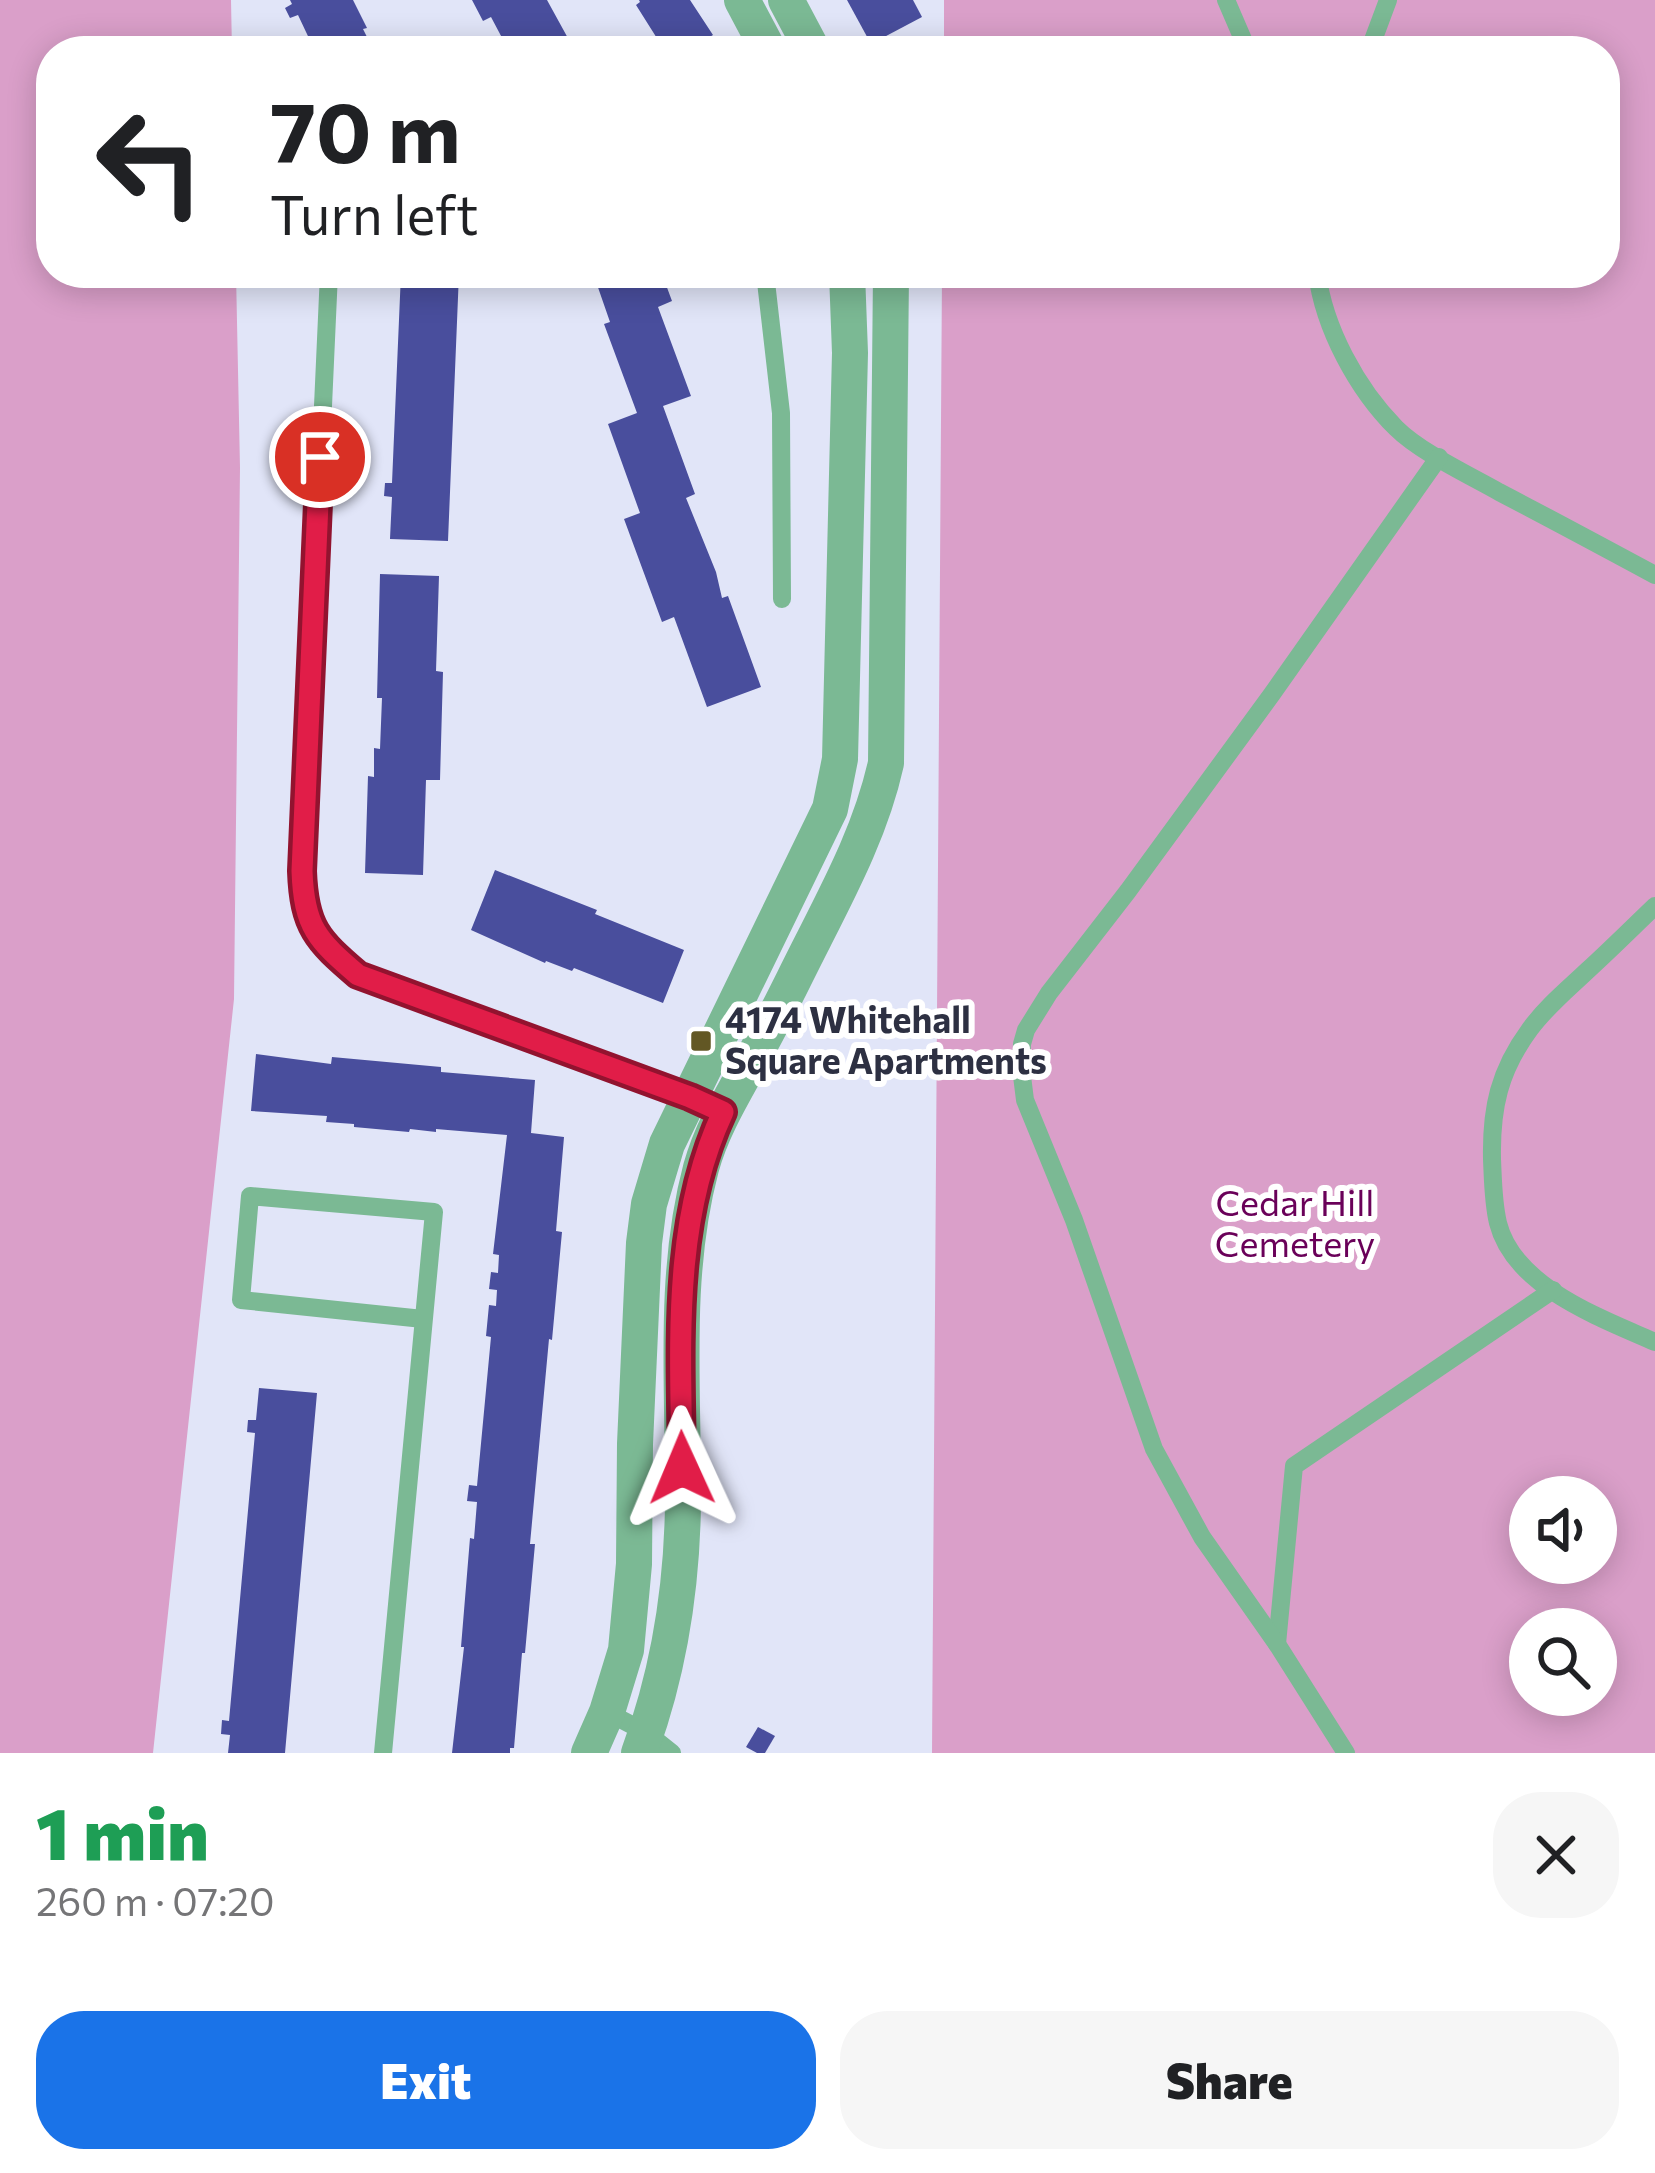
<!DOCTYPE html>
<html lang="en">
<head>
<meta charset="utf-8">
<style>
  body { margin:0; font-family:Commissioner,sans-serif; background:#f6f6f6; color:#202124; height:100vh; display:flex; flex-direction:column; font-size:45px; white-space:nowrap }
  * { box-sizing:border-box; margin:0 }
  p { font-size:39px; color:#757577 }
  .icon { flex:none; width:66px; height:66px; fill:none; stroke:currentColor; stroke-width:2; stroke-linecap:round; stroke-linejoin:round }
  .map { position:relative; height:1753px; overflow:hidden }
  .drawer { display:flex; flex-direction:column; background:#fff; flex:1 }
  .drawer>* { flex:none }
  .hud { position:absolute; left:36px; top:36px; width:1584px; height:252px; border-radius:48px; box-shadow:0 6px 30px #0003; background:#fff; color:#202124; overflow:hidden }
  .controls { position:absolute; left:1509px; top:1476px; display:grid; gap:24px }
  .controls a { display:grid; place-items:center; width:108px; height:108px; border-radius:50%; background:#fff; box-shadow:0 6px 30px #0003; font-size:60px }
  .pin { position:absolute; display:grid; place-items:center; width:102px; height:102px; color:#fff; margin:-51px; border:6px solid #fff; border-radius:50%; box-shadow:0 3px 12px #0007 }
  .me { position:absolute; width:132px; margin:-66px; rotate:359deg; stroke-linejoin:round; filter:drop-shadow(0 0 9px #0008) }
  .turn { display:flex; align-items:center; gap:42px; height:252px; padding:0 36px; font-size:54px }
  .turn .icon { width:156px; height:156px; stroke-width:2.5 }
  .turn b { display:block; font-size:84px; line-height:102px }
  .round { display:grid; place-items:center; flex:none; width:126px; height:126px; border-radius:48px; background:#f6f6f6 }
  .head { display:flex; align-items:center; justify-content:space-between; height:204px; padding:0 36px }
  h1 { font-size:72px; font-weight:800; line-height:90px; color:#1e9e55 }
  .action { display:flex; gap:24px; margin-top:auto; padding:24px 36px }
  .action a { flex:1; height:138px; border-radius:48px; background:#1a73e8; color:#fff; font-size:48px; font-weight:800; line-height:138px; text-align:center }
  .action a+a { background:#f6f6f6; color:#202124 }
  .map>svg:first-child { display:block }
  .green { fill:#da9fc9; fill-rule:evenodd }
  .building { fill:#494e9d }
  .lines { fill:none; stroke-linecap:round; stroke-linejoin:round }
  .service { stroke:#7bb994; stroke-width:18 }
  .minor { stroke:#7bb994; stroke-width:36 }
  .route-casing { stroke:#92132f; stroke-width:30 }
  .route { stroke:#e11d48; stroke-width:21 }
  .poi-dot { fill:#625724; stroke:#fff; stroke-width:4.5 }
  .labels { text-anchor:middle; stroke-width:12; stroke-linejoin:round; paint-order:stroke }
  .poi-label { font-size:36px; font-weight:bold; fill:#2d3042; stroke:#fff; text-anchor:start }
  .park-label { font-size:36px; fill:#6a0159; stroke:#fff }
</style>
</head>
<body>
<div class="map">
<svg width="1655" height="1753" viewBox="0 0 1655 1753">
  <rect width="100%" height="100%" fill="#e1e5f8"/>
  <g class="green">
    <path d="M0 0H231L232 51H51V273H236L240 468 234 999 153 1753H0Z"/>
    <path d="M944 0H1655V1753H932L942 273H1605V51H944ZM1530 1497H1596V1563H1530ZM1530 1629H1596V1695H1530Z"/>
  </g>
  <g class="building">
    <path d="M290 0H353L367 28 363 29 374 51H315L298 15 290 18 285 8 292 4Z"/>
    <path d="M472 0H547L575 51H509L491 17 483 21Z"/>
    <path d="M639 0H690L713 35 708 38 716 51H665L636 5 640 2Z"/>
    <path d="M847 0H913L922 17 871 44Z"/>
    <path d="M401 273H459L448 541 390 539 392 497 384 496 385 483H392Z"/>
    <path d="M593 273 662 274 672 301 658 307 691 396 663 406 695 494 686 498 716 572 722 598 728 596 761 687 707 707 674 617 662 622 624 519 640 513 608 424 637 413 604 324 610 322Z"/>
    <path d="M380 574 439 576 436 671 443 672 440 780H426L423 875 365 873 368 776 374 777V748L380 749 382 698H377Z"/>
    <path d="M495 870 597 910 595 914 684 950 663 1003 574 968 572 971 546 961 545 963 471 930Z"/>
    <path d="M256 1054 331 1064 332 1057 441 1067V1072L535 1080 531 1133 564 1137 556 1231 562 1232 552 1340 549 1339 530 1544H535L525 1653H522L514 1748H510V1753H452L464 1647H461L470 1538 474 1539 477 1502 467 1501 469 1485 477 1486 491 1337 486 1336 489 1305 496 1306 497 1290 489 1289 491 1272 498 1273 499 1255 493 1254 507 1135 436 1129V1132L410 1129 409 1132 354 1127V1124L326 1122 327 1116 251 1111Z"/>
    <path d="M259 1388 317 1393 285 1753H228L230 1735 221 1734 222 1720 229 1721 255 1433 247 1432 248 1420H256Z"/>
    <path d="M758 1727 775 1736 765 1753H757L746 1747Z"/>
  </g>
  <g class="lines">
    <g class="service">
      <path d="M1226 0 1248 51"/>
      <path d="M1369 51 1388 0"/>
      <path d="M329 273 302 871C304 927 317 940 359 975L690 1097 723 1112"/>
      <path d="M765 273 781 413 782 599"/>
      <path d="M1317 273C1324 328 1357 389 1396 428 1420 452 1469 475 1499 492 1551 519 1603 547 1655 575"/>
      <path d="M1655 906C1633 927 1611 949 1588 970 1568 989 1547 1006 1530 1029 1499 1071 1491 1108 1492 1159 1493 1180 1493 1202 1498 1223 1514 1287 1601 1318 1655 1342"/>
      <path d="M1277 1644 1294 1466 1553 1290"/>
      <path d="M607 1712 647 1733 672 1753"/>
      <path d="M383 1753 434 1212 250 1196 241 1300 423 1319"/>
      <path d="M1346 1753 1277 1644 1202 1537 1154 1449 1074 1220 1025 1100 1021 1068 1022 1044 1026 1030 1049 993 1128 891 1272 694 1439 457"/>
    </g>
    <g class="minor">
      <path d="M742 0 769 51"/>
      <path d="M786 0 813 51"/>
      <path d="M589 1753 607 1712 626 1650 634 1564 635 1444 644 1243 649 1204 667 1144 830 809 840 759 850 353 847 273"/>
      <path d="M639 1753C669 1672 682 1589 683 1503 684 1391 672 1277 701 1168 713 1124 739 1085 760 1045 779 1010 796 974 814 939 843 882 872 826 886 763L891 273"/>
    </g>
  </g>
  <g class="lines">
    <defs>
      <path id="route" d="M320 457 302 871C304 927 317 940 358 975L690 1097 723 1112C671 1223 681 1349 682 1468"/>
    </defs>
    <use href="#route" class="route-casing"/>
    <use href="#route" class="route"/>
  </g>
  <rect class="poi-dot" x="689" y="1029" width="24" height="24" rx="6"/>
  <g class="labels">
    <g class="poi-label">
      <text x="725" y="1033">4174 Whitehall<tspan x="725" dy="41">Square Apartments</tspan></text>
    </g>
    <g class="park-label">
      <text x="1295" y="1216">Cedar Hill<tspan x="1295" dy="41">Cemetery</tspan></text>
    </g>
  </g>
</svg>
<div class="controls">
<a><svg class="icon" aria-label="sound" viewBox="0 0 24 24"><path d="M4 9h4l5-4v14l-5-4H4zM17 9q2 3 0 6"/></svg></a>
<a><svg class="icon" aria-label="search" viewBox="0 0 24 24"><circle cx="10" cy="10" r="6"/><path d="M15 15l6 6"/></svg></a>
</div>
<div class="pin" style="left:320px;top:457px;background:#d93025"><svg class="icon" aria-label="arrive" viewBox="0 0 24 24"><path d="M6 21V4h12l-3 4 3 4H6"/></svg></div>
<svg class="me" style="left:682px;top:1468px" viewBox="-20 -20 40 40"><path d="M0-17L14 15 0 8-14 15z" fill="#e11d48" stroke="#fff" stroke-width="4"/></svg>
<div class="hud">
<div class="turn"><svg class="icon" aria-label="left" viewBox="0 0 24 24"><path d="M17 20v-9H6M10 6l-5 5 5 5"/></svg><div><b>70 m</b>Turn left</div></div>
</div>
</div>
<section class="drawer">
<div class="head"><div><h1>1 min</h1><p>260 m · 07:20</p></div><a class="round"><svg class="icon" aria-label="close" viewBox="0 0 24 24"><path d="M6 6l12 12M18 6L6 18"/></svg></a></div>
<div class="action"><a>Exit</a><a>Share</a></div>
</section>
</body>
</html>
